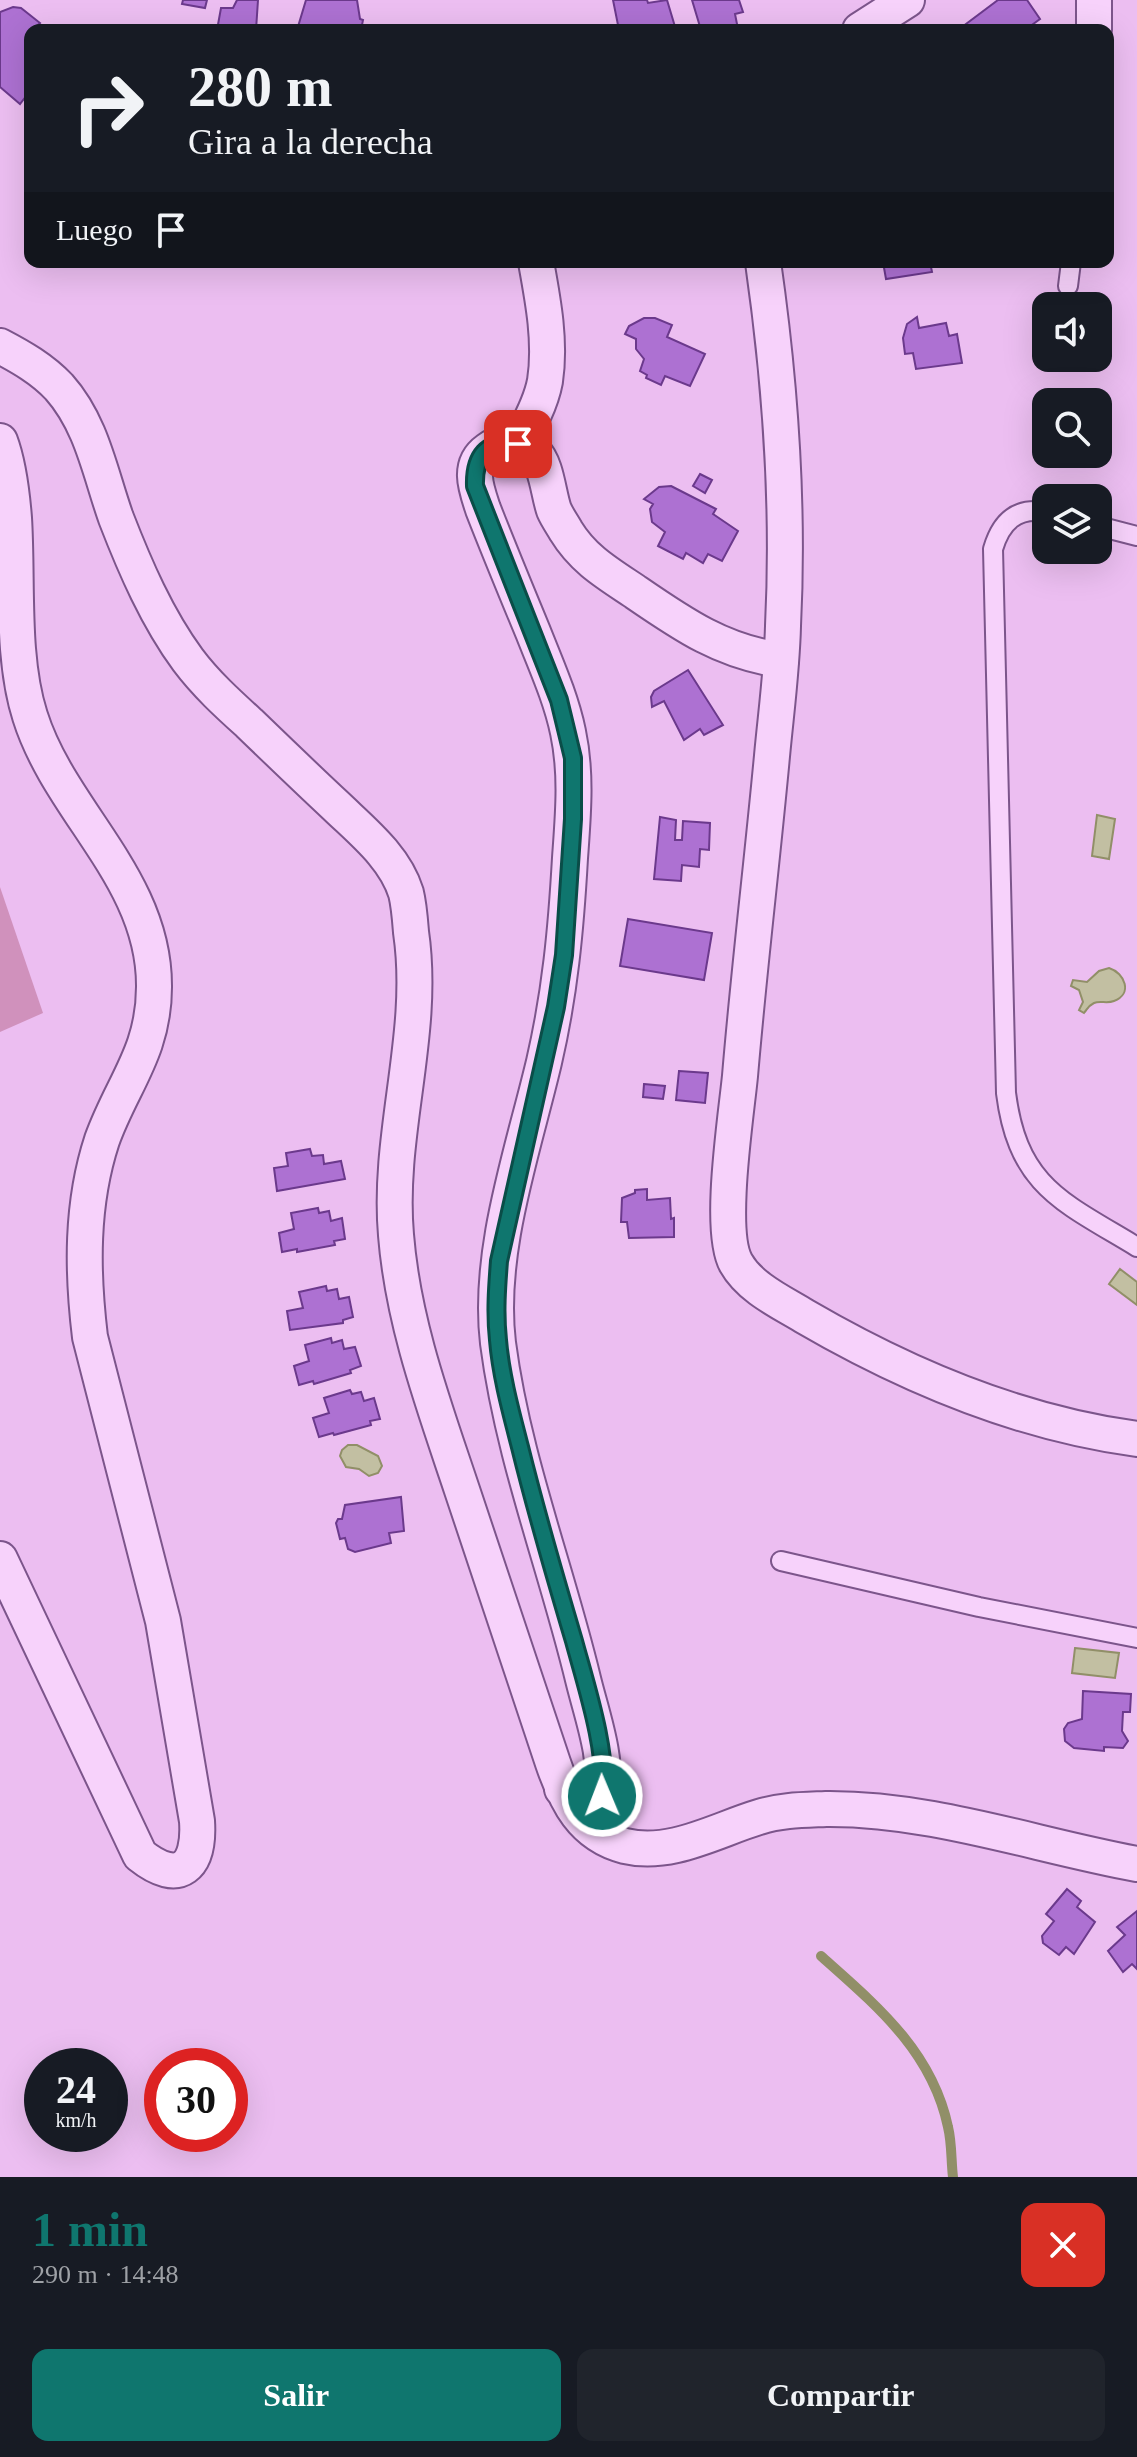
<!DOCTYPE html>
<html lang="es">
<head>
<meta charset="utf-8">
<style>
  body { margin:0; font-family:Georgia,serif; background:#20242c; color:#f1f3f6; height:100vh; display:flex; flex-direction:column; font-size:30px; white-space:nowrap }
  * { box-sizing:border-box; margin:0 }
  p { font-size:26px; color:#9ea1a6 }
  .icon { flex:none; width:44px; height:44px; fill:none; stroke:currentColor; stroke-width:2; stroke-linecap:round; stroke-linejoin:round }
  .map { position:relative; height:2177px; overflow:hidden }
  .panel { display:flex; flex-direction:column; background:#171b24; flex:1 }
  .panel>* { flex:none }
  .top-card { position:absolute; left:24px; top:24px; width:1090px; height:244px; border-radius:16px; box-shadow:0 8px 32px #0002; background:#171b24; color:#f1f3f6; overflow:hidden }
  .fabs { position:absolute; left:1032px; top:292px; display:grid; gap:16px }
  .fabs a { display:grid; place-items:center; width:80px; height:80px; border-radius:16px; background:#171b24; box-shadow:0 8px 32px #0002; font-size:40px }
  .speed { position:absolute; left:24px; top:2048px; display:flex; gap:16px; font-size:40px; font-weight:700; text-align:center }
  .speed>* { display:grid; place-content:center; width:104px; height:104px; border-radius:50%; background:#171b24; box-shadow:0 8px 32px #0002; line-height:1 }
  .speed small { font-size:20px; font-weight:400 }
  .speed .limit { border:12px solid #d22; background:#fff; color:#111 }
  .pin { position:absolute; display:grid; place-items:center; width:68px; height:68px; color:#fff; margin:-34px; border-radius:16px; box-shadow:0 4px 12px #0006 }
  .me { position:absolute; width:88px; margin:-44px; rotate:359deg; stroke-linejoin:round; filter:drop-shadow(0 0 6px #0008) }
  .turn { display:flex; align-items:center; gap:28px; height:168px; padding:0 32px; font-size:36px }
  .turn .icon { width:104px; height:104px; stroke-width:2.5 }
  .turn b { display:block; font-size:56px; line-height:68px }
  .then { display:flex; align-items:center; height:76px; padding:0 32px; background:#0003; gap:16px; font-size:30px }
  .round { display:grid; place-items:center; flex:none; width:84px; height:84px; border-radius:16px; background:#20242c }
  .overview { display:flex; align-items:center; justify-content:space-between; height:136px; padding:0 32px }
  h1 { font-size:48px; font-weight:700; line-height:60px; color:#0f766e }
  .cta { display:flex; gap:16px; margin-top:auto; padding:16px 32px }
  .cta a { flex:1; height:92px; border-radius:16px; background:#0f766e; color:#fff; font-size:32px; font-weight:700; line-height:92px; text-align:center }
  .cta a+a { background:#20242c; color:#f1f3f6 }
  .map>svg:first-child { display:block }
  .green { fill:#d091bc }
  .water { fill:#c2bfa2; stroke:#918f68; stroke-width:2 }
  .lines { fill:none; stroke-linecap:round; stroke-linejoin:round }
  .stream { stroke:#918f68; stroke-width:10 }
  .building { fill:#ad71d2; stroke:#6b398c; stroke-width:2 }
  .lane-casing { stroke:#7c558b; stroke-width:22 }
  .street-casing { stroke:#7c558b; stroke-width:38 }
  .lane { stroke:#f7d2fb; stroke-width:18 }
  .street { stroke:#f7d2fb; stroke-width:34 }
  .route-casing { stroke:#0a4d48; stroke-width:20 }
  .route { stroke:#0f766e; stroke-width:14 }
</style>
</head>
<body>
<div class="map">
<svg width="1137" height="2177" viewBox="0 0 1137 2177">
  <rect width="100%" height="100%" fill="#ecbef1"/>
  <path class="green" d="M0 887 43 1013 0 1032Z"/>
  <g class="water">
    <path d="M1097 815 1115 819 1109 859 1092 856Z"/>
    <path d="M1109 968C1125 973 1133 994 1114 1001 1106 1004 1100 1000 1094 1003 1088 1006 1088 1008 1084 1013L1079 1010 1083 1002 1079 990 1071 986 1073 980 1087 982 1099 971Z"/>
    <path d="M1120 1269 1137 1282V1305L1109 1284Z"/>
    <path d="M348 1445H357L378 1456 382 1466 378 1473 369 1476 359 1469 346 1467 340 1456 342 1450Z"/>
    <path d="M1075 1648 1119 1653 1115 1678 1072 1673Z"/>
  </g>
  <g class="lines">
    <path class="stream" d="M821 1956C876 2005 932 2051 948 2127 952 2143 951 2161 953 2177"/>
  </g>
  <g class="building">
    <path d="M183 0H207L205 8 182 4Z"/>
    <path d="M237 0H258L256 30H217L221 8H233Z"/>
    <path d="M306 0H357L360 19 363 20 361 30H297Z"/>
    <path d="M613 0H647L648 3 667 0 676 30H619Z"/>
    <path d="M692 0H739L743 12 735 14 738 29 701 30Z"/>
    <path d="M998 0H1027L1040 19 1025 30H958Z"/>
    <path d="M13 7 21 8 40 23 35 28 38 30H30V91L20 104 0 87V12Z"/>
    <path d="M875 262H930L932 272 886 279 883 262Z"/>
    <path d="M917 317 919 328 946 323 949 336 957 334 962 363 916 369 913 353 905 354 903 338 907 324Z"/>
    <path d="M644 318H655L672 325 667 337 705 354 690 386 665 376 661 385 646 378 647 375 640 371 644 359 636 349V339L625 334 629 326Z"/>
    <path d="M700 474 712 480 705 493 693 486Z"/>
    <path d="M671 486 716 509 713 514 738 531 722 561 708 554 703 563 686 553 683 559 658 546 665 532 652 522 650 509 653 504 644 499 659 487Z"/>
    <path d="M688 670 723 725 704 735 700 729 684 740 664 701 652 707 651 697 654 691Z"/>
    <path d="M660 817 676 820 675 840H682L683 821 710 823 709 850 700 849 699 867 682 865 681 881 654 879Z"/>
    <path d="M628 919 712 933 704 980 620 966Z"/>
    <path d="M679 1071 708 1073 705 1103 676 1100Z"/>
    <path d="M644 1084 665 1086 663 1099 643 1097Z"/>
    <path d="M310 1149 312 1156 323 1155 324 1164 341 1161 345 1179 277 1191 274 1168 288 1166 286 1153Z"/>
    <path d="M647 1189V1200L670 1198 671 1219 674 1218V1237L629 1238 627 1222H621L622 1198 635 1193V1190Z"/>
    <path d="M318 1208 319 1213 329 1211 331 1221 342 1218 345 1239 334 1241 335 1245 297 1252V1249L282 1252 279 1233 294 1229 291 1213Z"/>
    <path d="M326 1286 327 1291 337 1289 339 1299 349 1297 353 1317 343 1320V1323L290 1330 287 1311 303 1308 299 1292Z"/>
    <path d="M331 1338 332 1343 342 1340 344 1349 355 1347 361 1366 350 1370 351 1373 314 1384 313 1381 299 1385 294 1366 309 1361 305 1345Z"/>
    <path d="M350 1390 352 1394 361 1392 364 1401 374 1398 380 1419 370 1421 371 1425 334 1435 333 1433 319 1437 313 1418 329 1413 324 1398Z"/>
    <path d="M401 1497 404 1531 389 1533 391 1543 355 1552 348 1549 345 1538 340 1539 336 1523 338 1519H342L345 1505Z"/>
    <path d="M1083 1691 1131 1694 1130 1712H1123L1122 1731 1128 1741 1123 1748 1104 1747V1751L1074 1748 1065 1741 1064 1729 1068 1723 1082 1719Z"/>
    <path d="M1067 1889 1081 1901 1077 1907 1095 1922 1074 1954 1066 1947 1059 1955 1043 1943 1042 1936 1054 1921 1046 1914Z"/>
    <path d="M1137 1911V1969L1132 1964 1123 1972 1108 1951 1125 1935 1117 1927Z"/>
  </g>
  <g class="lines">
    <defs>
      <g id="lane">
        <path d="M1068 286 1071 262"/>
        <path d="M1046 512C1016 507 1001 522 993 549L1006 1093C1018 1187 1063 1202 1137 1247"/>
        <path d="M1098 526 1137 536"/>
        <path d="M781 1561 979 1607 1137 1638"/>
      </g>
      <g id="street">
        <path d="M860 30 907 0"/>
        <path d="M1094 30V0"/>
        <path d="M536 262C543 300 551 342 545 381 541 403 529 425 518 444 505 442 499 442 488 450 467 465 476 488 483 509 499 550 516 591 533 632 546 665 561 698 568 732 577 774 573 816 570 858 566 929 560 993 544 1062 523 1151 487 1252 498 1343 513 1458 556 1567 583 1679 592 1716 608 1758 602 1796L591 1805 579 1803 562 1789"/>
        <path d="M763 262C780 380 789 506 783 626 782 669 776 713 772 756 762 863 749 969 740 1076 736 1117 718 1231 736 1263 750 1288 781 1302 804 1316 907 1376 1018 1423 1137 1439"/>
        <path d="M0 346C21 357 42 369 59 387 92 424 100 473 116 518 135 567 157 618 188 660 206 684 228 704 249 723 278 751 307 779 336 806 362 831 395 857 406 893 409 905 410 919 411 932 426 1034 387 1133 396 1235 403 1323 434 1406 462 1490 492 1581 522 1672 553 1763 566 1801 582 1835 625 1846 671 1857 716 1830 759 1817 781 1810 804 1810 826 1809 931 1808 1034 1845 1137 1864"/>
        <path d="M0 441C9 465 12 493 14 518 18 581 11 657 30 716 60 812 155 879 154 987 154 1052 122 1084 102 1140 81 1204 82 1271 90 1337L163 1621 197 1821C200 1866 180 1887 140 1855L0 1559"/>
        <path d="M518 444C523 446 531 448 534 452 547 465 548 493 554 510 557 517 562 524 566 531 583 559 607 573 634 591 682 624 722 652 781 660"/>
      </g>
    </defs>
    <use href="#lane" class="lane-casing"/>
    <use href="#street" class="street-casing"/>
    <use href="#lane" class="lane"/>
    <use href="#street" class="street"/>
  </g>
  <g class="lines">
    <defs>
      <path id="route" d="M518 444C486 439 474 457 475 486L559 700 573 758V819L564 955 556 1007 499 1261C497 1287 495 1313 498 1340 501 1376 511 1412 520 1447 536 1512 555 1577 574 1641 585 1682 609 1755 602 1796"/>
    </defs>
    <use href="#route" class="route-casing"/>
    <use href="#route" class="route"/>
  </g>
</svg>
<div class="fabs">
<a><svg class="icon" aria-label="sound" viewBox="0 0 24 24"><path d="M4 9h4l5-4v14l-5-4H4zM17 9q2 3 0 6"/></svg></a>
<a><svg class="icon" aria-label="search" viewBox="0 0 24 24"><circle cx="10" cy="10" r="6"/><path d="M15 15l6 6"/></svg></a>
<a><svg class="icon" aria-label="layers" viewBox="0 0 24 24"><path d="M12 4l9 5-9 5-9-5zM3 14l9 5 9-5"/></svg></a>
</div>
<div class="speed"><div>24<small>km/h</small></div><div class="limit">30</div></div>
<div class="pin" style="left:518px;top:444px;background:#d93025"><svg class="icon" aria-label="arrive" viewBox="0 0 24 24"><path d="M6 21V4h12l-3 4 3 4H6"/></svg></div>
<svg class="me" style="left:602px;top:1796px" viewBox="-20 -20 40 40"><circle r="17" fill="#0f766e" stroke="#fff" stroke-width="3"/><path d="M0-11L8 9 0 5-8 9z" fill="#fff"/></svg>
<div class="top-card">
<div class="turn"><svg class="icon" aria-label="right" viewBox="0 0 24 24"><path d="M7 20v-9h11M14 6l5 5-5 5"/></svg><div><b>280 m</b>Gira a la derecha</div></div>
<div class="then">Luego<svg class="icon" aria-label="arrive" viewBox="0 0 24 24"><path d="M6 21V4h12l-3 4 3 4H6"/></svg></div>
</div>
</div>
<section class="panel">
<div class="overview"><div><h1>1 min</h1><p>290 m · 14:48</p></div><a class="round" style="background:#d93025;color:#fff"><svg class="icon" aria-label="close" viewBox="0 0 24 24"><path d="M6 6l12 12M18 6L6 18"/></svg></a></div>
<div class="cta"><a>Salir</a><a>Compartir</a></div>
</section>
</body>
</html>
